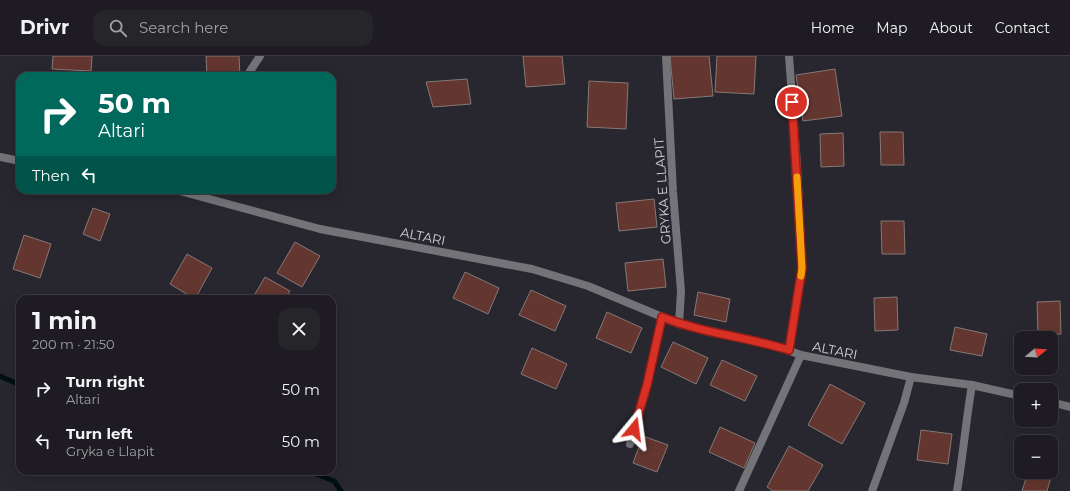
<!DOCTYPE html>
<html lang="en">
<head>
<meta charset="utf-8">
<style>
  body { margin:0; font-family:Montserrat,sans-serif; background:#26252a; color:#f1f3f6; height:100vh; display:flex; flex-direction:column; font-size:15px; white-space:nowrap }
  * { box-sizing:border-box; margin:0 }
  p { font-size:13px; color:#a1a1a5 }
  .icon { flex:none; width:22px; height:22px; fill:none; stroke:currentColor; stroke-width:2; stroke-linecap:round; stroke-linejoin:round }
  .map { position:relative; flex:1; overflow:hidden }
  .drawer { position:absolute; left:16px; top:239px; width:320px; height:180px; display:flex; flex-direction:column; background:#1e1c22; border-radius:12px; box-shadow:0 4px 16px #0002,0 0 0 1px #3c3a40 }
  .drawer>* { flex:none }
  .banner { position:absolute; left:16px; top:16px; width:320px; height:122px; border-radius:12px; box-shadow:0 4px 16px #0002,0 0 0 1px #3c3a40; background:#00695c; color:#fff; overflow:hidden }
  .needle { width:26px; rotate:72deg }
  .buttons { position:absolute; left:1014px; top:275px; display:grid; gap:8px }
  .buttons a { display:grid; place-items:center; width:44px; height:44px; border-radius:8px; background:#1e1c22; box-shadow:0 4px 16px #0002,0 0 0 1px #3c3a40; font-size:20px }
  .pin { position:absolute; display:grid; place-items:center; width:34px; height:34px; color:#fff; margin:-17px; border:2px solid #fff; border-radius:50%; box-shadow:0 1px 4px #0007 }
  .me { position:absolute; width:44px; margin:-22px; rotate:16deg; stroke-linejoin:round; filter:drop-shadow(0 0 3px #0008) }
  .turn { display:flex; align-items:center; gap:14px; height:84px; padding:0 16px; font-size:18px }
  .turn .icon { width:52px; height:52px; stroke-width:2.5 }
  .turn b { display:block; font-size:28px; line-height:34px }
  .then { display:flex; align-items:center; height:38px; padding:0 16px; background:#0003; gap:8px; font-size:15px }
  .round { display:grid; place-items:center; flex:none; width:42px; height:42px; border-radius:12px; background:#26252a }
  .headline { display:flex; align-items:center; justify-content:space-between; height:68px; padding:0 16px }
  h1 { font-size:24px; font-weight:700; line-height:30px }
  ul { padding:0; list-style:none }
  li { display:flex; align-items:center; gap:12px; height:52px; padding:0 16px }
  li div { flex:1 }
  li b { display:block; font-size:15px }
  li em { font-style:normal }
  header { display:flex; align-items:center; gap:24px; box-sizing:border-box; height:56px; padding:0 20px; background:#1e1c22; border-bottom:1px solid #3c3a40 }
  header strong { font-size:19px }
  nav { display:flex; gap:22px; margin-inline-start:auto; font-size:14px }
  .search { width:280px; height:36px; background:#26252a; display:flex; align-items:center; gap:10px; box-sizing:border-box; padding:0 14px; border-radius:12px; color:#a1a1a5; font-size:15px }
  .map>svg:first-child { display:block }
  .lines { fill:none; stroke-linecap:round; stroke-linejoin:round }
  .stream { stroke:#001011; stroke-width:5 }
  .building { fill:#63362f; stroke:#857977 }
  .minor { stroke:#737378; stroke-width:8 }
  .route-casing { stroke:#8d1f18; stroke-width:10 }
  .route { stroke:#d93025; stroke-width:7 }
  .slow { stroke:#f59e0b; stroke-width:7 }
  .labels { text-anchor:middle; stroke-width:4; stroke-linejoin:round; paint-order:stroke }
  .street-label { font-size:13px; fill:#d2d1d6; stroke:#28262e }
</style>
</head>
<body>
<header>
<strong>Drivr</strong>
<div class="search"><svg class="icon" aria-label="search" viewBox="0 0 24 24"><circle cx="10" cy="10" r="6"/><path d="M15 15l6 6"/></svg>Search here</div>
<nav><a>Home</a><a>Map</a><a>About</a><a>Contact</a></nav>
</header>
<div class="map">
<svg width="1070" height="435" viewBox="0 0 1070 435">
  <rect width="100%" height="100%" fill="#28262e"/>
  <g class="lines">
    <g class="stream">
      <path d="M0 320 20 329"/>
      <path d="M308 415 334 425 341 435"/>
    </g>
  </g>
  <g class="building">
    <path d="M53 0H92L91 15 52 13Z"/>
    <path d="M206 0H239L240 20H207Z"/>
    <path d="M523 0H562L565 28 526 31Z"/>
    <path d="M670 0H709L713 40 674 43Z"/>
    <path d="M717 0H756L754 38 715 36Z"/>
    <path d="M835 13 842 60 803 65 796 19Z"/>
    <path d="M467 23 471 48 433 51 426 26Z"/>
    <path d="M589 25 628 27 626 73 587 71Z"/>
    <path d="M880 76H903L904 109H881Z"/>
    <path d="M843 77 844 110 821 111 820 78Z"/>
    <path d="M654 143 657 171 619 175 616 147Z"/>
    <path d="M93 152 110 158 100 185 83 178Z"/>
    <path d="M881 165H904L905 198H882Z"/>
    <path d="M24 179 51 188 40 222 13 213Z"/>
    <path d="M295 186 320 200 302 231 277 217Z"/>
    <path d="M187 198 212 212 195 243 170 228Z"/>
    <path d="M663 203 666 231 628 235 625 207Z"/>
    <path d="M465 216 499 232 488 258 453 242Z"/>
    <path d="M265 221 290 235 285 243H252Z"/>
    <path d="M531 234 566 250 555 275 519 259Z"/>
    <path d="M698 236 730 243 726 266 694 259Z"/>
    <path d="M897 241 898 274 875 275 874 242Z"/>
    <path d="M1060 245 1061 278 1038 279 1037 246Z"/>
    <path d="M607 256 642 272 631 297 596 282Z"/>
    <path d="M955 271 987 278 982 300 950 294Z"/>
    <path d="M673 286 708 302 696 328 661 311Z"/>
    <path d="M532 292 567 308 556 333 521 318Z"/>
    <path d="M722 304 757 320 745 345 710 329Z"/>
    <path d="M830 328 865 347 842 388 808 369Z"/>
    <path d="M720 371 755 387 744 412 709 396Z"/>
    <path d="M921 374 952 378 948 408 917 404Z"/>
    <path d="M643 380 668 389 657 416 633 407Z"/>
    <path d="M789 390 823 409 808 435H773L767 431Z"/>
    <path d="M1028 416H1047L1052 418 1047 435H1022Z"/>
  </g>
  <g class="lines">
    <g class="minor">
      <path d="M666 0 673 136 681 235 679 268"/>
      <path d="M247 20 260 0"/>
      <path d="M0 101 20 105"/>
      <path d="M176 134 320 173 532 213 588 230 679 268 773 289 801 299 911 321 972 329 1021 340"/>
      <path d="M789 294 802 212 797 108 789 0"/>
      <path d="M1051 346 1070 351"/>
      <path d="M630 388 647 329 662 261"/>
      <path d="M739 435 801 299"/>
      <path d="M872 435 904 347 911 321"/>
      <path d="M957 435C963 400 966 364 972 329"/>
    </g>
  </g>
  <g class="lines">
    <defs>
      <path id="route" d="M634 373 647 329 662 261C702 277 747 281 789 294L802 212 792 46"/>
    </defs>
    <use href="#route" class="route-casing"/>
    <use href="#route" class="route"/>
    <path class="slow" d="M797 121 802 212 801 220"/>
  </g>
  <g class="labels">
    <g class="street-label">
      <text transform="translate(662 135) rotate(-94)" y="5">GRYKA E LLAPIT</text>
      <text transform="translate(423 180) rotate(11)" y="5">ALTARI</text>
      <text transform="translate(835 294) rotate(11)" y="5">ALTARI</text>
    </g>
  </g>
</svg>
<div class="buttons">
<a><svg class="needle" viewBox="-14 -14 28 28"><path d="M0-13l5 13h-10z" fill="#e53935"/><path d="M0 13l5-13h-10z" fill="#a1a1a5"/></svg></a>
<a>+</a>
<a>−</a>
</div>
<div class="pin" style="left:792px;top:46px;background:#d93025"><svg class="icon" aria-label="arrive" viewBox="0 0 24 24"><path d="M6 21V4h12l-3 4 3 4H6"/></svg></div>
<svg class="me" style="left:634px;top:373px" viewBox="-20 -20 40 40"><path d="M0-17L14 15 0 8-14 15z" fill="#d93025" stroke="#fff" stroke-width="4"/></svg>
<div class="banner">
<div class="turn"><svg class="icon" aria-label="right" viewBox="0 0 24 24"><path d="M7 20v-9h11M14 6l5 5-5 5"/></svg><div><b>50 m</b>Altari</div></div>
<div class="then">Then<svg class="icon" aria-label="left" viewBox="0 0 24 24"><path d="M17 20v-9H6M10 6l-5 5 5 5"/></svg></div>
</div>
<section class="drawer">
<div class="headline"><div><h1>1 min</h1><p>200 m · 21:50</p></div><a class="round"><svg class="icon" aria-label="close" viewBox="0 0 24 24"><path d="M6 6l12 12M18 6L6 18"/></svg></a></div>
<ul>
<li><svg class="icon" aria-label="right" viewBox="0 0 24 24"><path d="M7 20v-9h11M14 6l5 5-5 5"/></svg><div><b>Turn right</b><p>Altari</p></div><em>50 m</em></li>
<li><svg class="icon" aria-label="left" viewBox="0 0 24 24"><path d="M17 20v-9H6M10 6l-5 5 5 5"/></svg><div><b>Turn left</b><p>Gryka e Llapit</p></div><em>50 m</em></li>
</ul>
</section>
</div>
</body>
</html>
